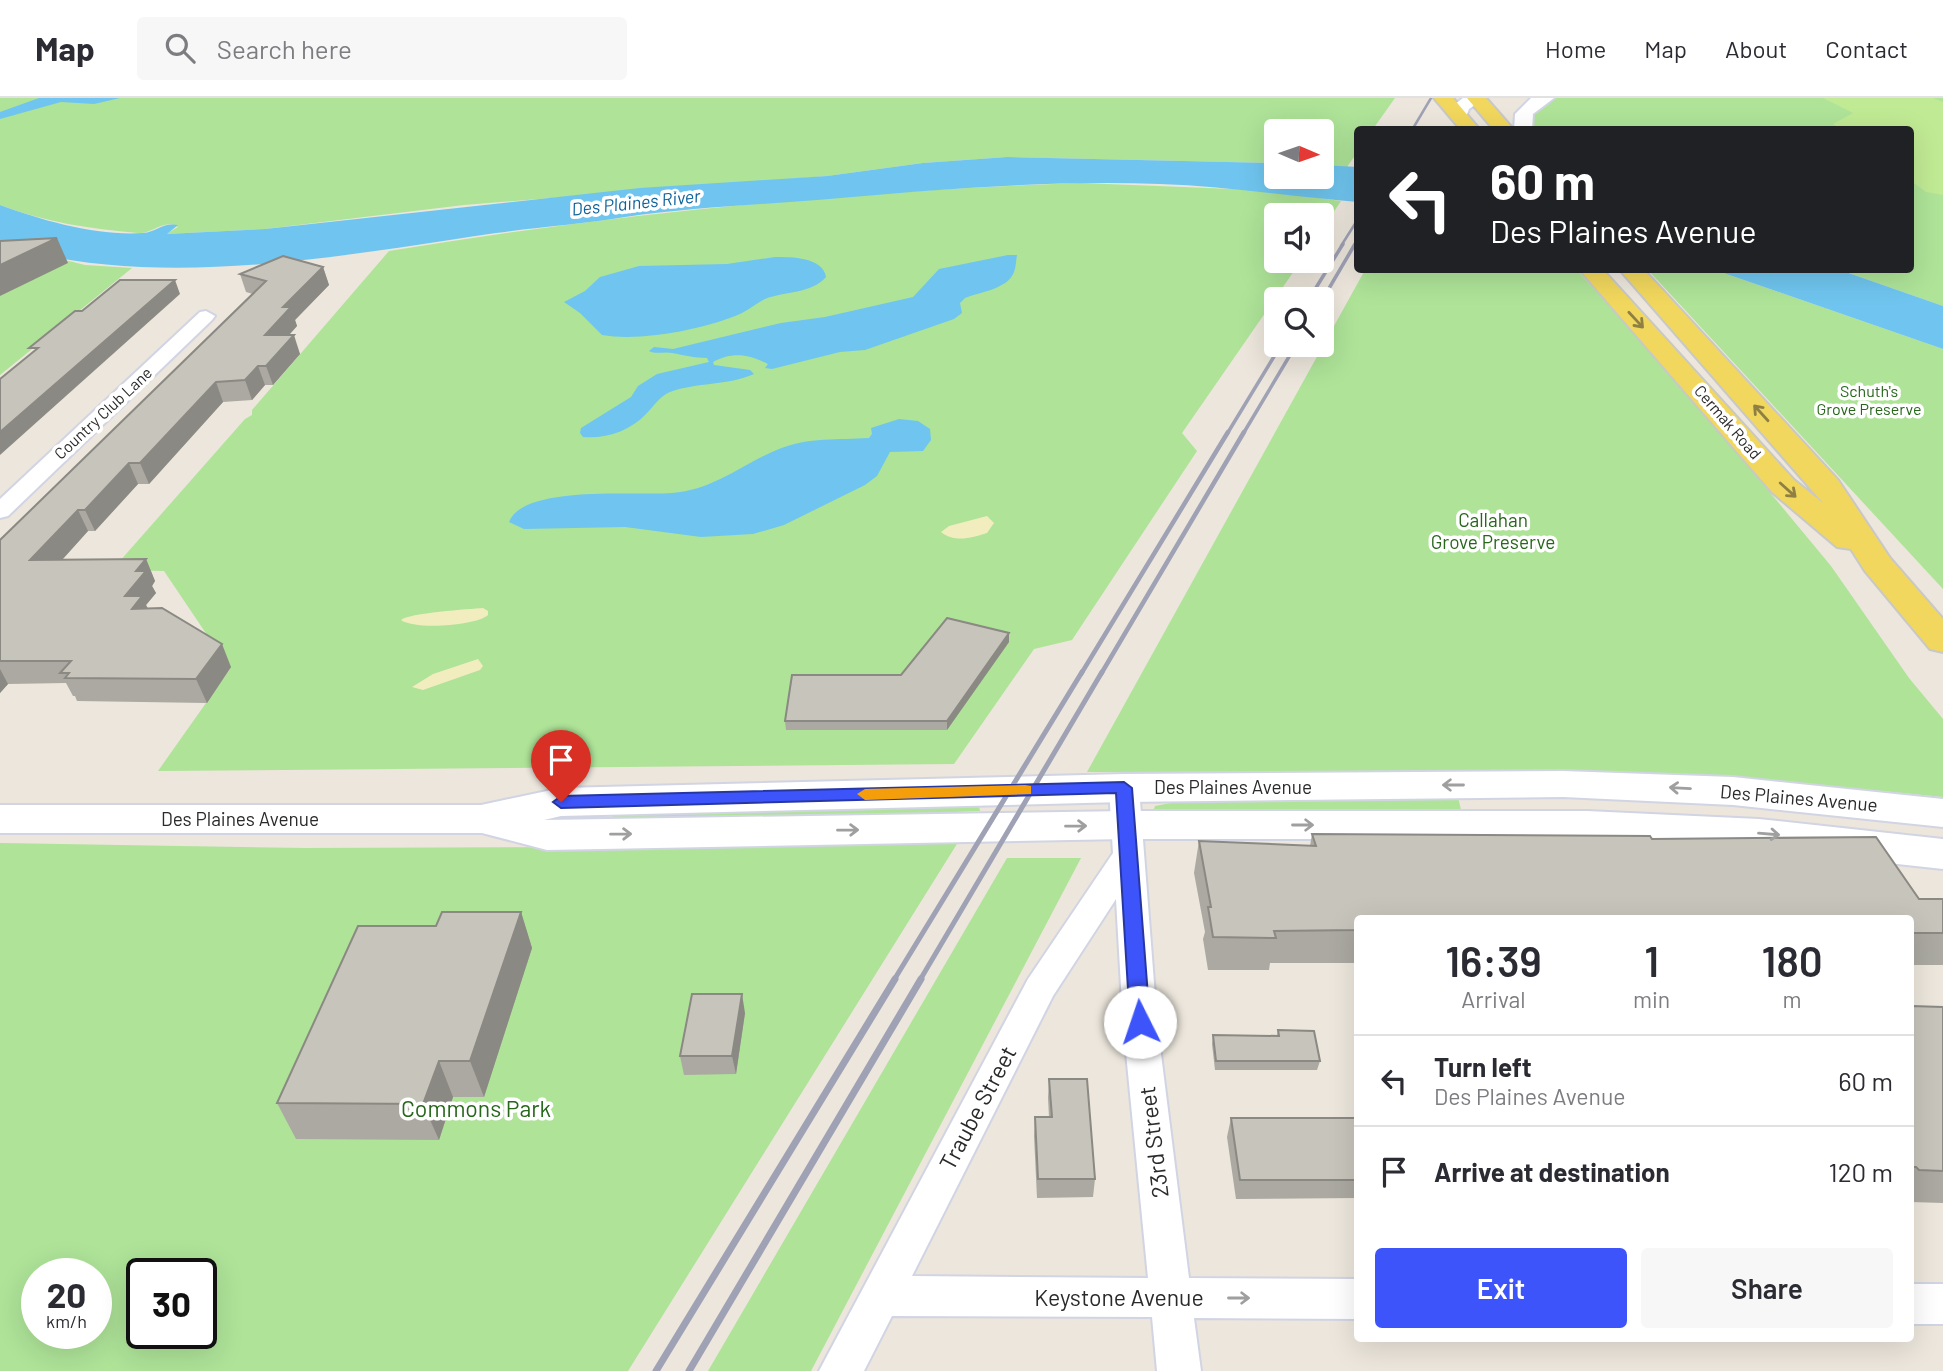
<!DOCTYPE html>
<html lang="en">
<head>
<meta charset="utf-8">
<style>
  body { margin:0; font-family:Barlow,sans-serif; background:#f7f7f7; color:#2b2b33; height:100vh; display:flex; flex-direction:column; font-size:26px; white-space:nowrap }
  * { box-sizing:border-box; margin:0 }
  p { font-size:23px; color:#7c7c81 }
  .icon { flex:none; width:38px; height:38px; fill:none; stroke:currentColor; stroke-width:2; stroke-linecap:round; stroke-linejoin:round }
  .map { position:relative; flex:1; overflow:hidden }
  .details { position:absolute; left:1354px; top:817px; width:560px; height:427px; display:flex; flex-direction:column; background:#fff; border-radius:7px; box-shadow:0 7px 28px #0002 }
  .details>* { flex:none }
  .banner { position:absolute; left:1354px; top:28px; width:560px; height:147px; border-radius:7px; box-shadow:0 7px 28px #0002; background:#202124; color:#fff; overflow:hidden }
  .needle { width:46px; rotate:92deg }
  .tools { position:absolute; left:1264px; top:21px; display:grid; gap:14px }
  .tools a { display:grid; place-items:center; width:70px; height:70px; border-radius:7px; background:#fff; box-shadow:0 7px 28px #0002; font-size:35px }
  .speed { position:absolute; left:21px; top:1160px; display:flex; gap:14px; font-size:35px; font-weight:700; text-align:center }
  .speed>* { display:grid; place-content:center; width:91px; height:91px; border-radius:50%; background:#fff; box-shadow:0 7px 28px #0002; line-height:1 }
  .speed small { font-size:18px; font-weight:400 }
  .speed .limit { border:4px solid #111; border-radius:10px; background:#fff; color:#111 }
  .pin { position:absolute; display:grid; place-items:center; width:60px; height:60px; color:#fff; margin:-72px -30px; border-radius:50% 50% 50% 0; rotate:-45deg; box-shadow:0 0 7px #0007 }
  .pin .icon { rotate:45deg }
  .me { position:absolute; width:77px; margin:-38px; rotate:356deg; stroke-linejoin:round; filter:drop-shadow(0 0 5px #0008) }
  .turn { display:flex; align-items:center; gap:24px; height:147px; padding:0 21px; font-size:32px }
  .turn .icon { width:91px; height:91px; stroke-width:2.5 }
  .turn b { display:block; font-size:49px; line-height:60px }
  .eta { display:flex; justify-content:space-evenly; align-items:center; height:119px; text-align:center }
  .eta b { font-size:42px; font-weight:600; line-height:49px }
  .primary-button { display:flex; gap:14px; margin-top:auto; padding:14px 21px }
  .primary-button a { flex:1; height:80px; border-radius:7px; background:#3c54fa; color:#fff; font-size:28px; font-weight:600; line-height:80px; text-align:center }
  .primary-button a+a { background:#f7f7f7; color:#2b2b33 }
  ul { padding:0; list-style:none }
  li { display:flex; align-items:center; gap:21px; height:91px; padding:0 21px; border-top:2px solid #e1e1e2 }
  li div { flex:1 }
  li b { display:block; font-size:26px }
  li em { font-style:normal }
  header { display:flex; align-items:center; gap:42px; box-sizing:border-box; height:98px; padding:0 35px; background:#fff; border-bottom:2px solid #e1e1e2 }
  header strong { font-size:33px }
  nav { display:flex; gap:38px; margin-inline-start:auto; font-size:24px }
  .search { width:490px; height:63px; background:#f7f7f7; display:flex; align-items:center; gap:18px; box-sizing:border-box; padding:0 24px; border-radius:7px; color:#7c7c81; font-size:26px }
  .map>svg:first-child { display:block }
  .green { fill:#aee398; fill-rule:evenodd }
  .sand { fill:#f1edbf }
  .pitch { fill:#c1ea94 }
  .water { fill:#6fc5ef }
  .lines { fill:none; stroke-linecap:round; stroke-linejoin:round }
  .minor-casing { stroke:#d1d4e3; stroke-width:4 }
  .secondary-casing { stroke:#d1d4e3; stroke-width:4 }
  .primary-casing { stroke:#c8c8c8; stroke-width:4 }
  .minor { fill:#fff; fill-rule:evenodd }
  .secondary { fill:#fff; fill-rule:evenodd }
  .primary { fill:#f1d75d; fill-rule:evenodd }
  .rail-far4 { stroke:#9fa1b5; stroke-width:2.5 }
  .rail-far3 { stroke:#9fa1b5; stroke-width:3.5 }
  .rail-far2 { stroke:#9fa1b5; stroke-width:4.5 }
  .rail-far1 { stroke:#9fa1b5; stroke-width:5 }
  .rail { stroke:#9fa1b5; stroke-width:7 }
  .wall { fill:#aba9a1 }
  .shaded-wall { fill:#8b8983 }
  .building { fill:#c7c4bb; stroke:#8b8983; stroke-width:2 }
  .oneway { stroke:#8e8044 }
  .oneway2 { stroke:#9f9f9f }
  .route { fill:#3c54fa; stroke:#2737a2; stroke-width:2 }
  .slow { fill:#f59e0b }
  .labels { text-anchor:middle; stroke-width:7; stroke-linejoin:round; paint-order:stroke }
  .far-park-label { font-size:16px; fill:#26671a; stroke:#fff }
  .far-street-label { font-size:16px; fill:#2a2a2a; stroke:#fff }
  .far-water-label { font-size:18px; font-style:italic; fill:#0d629b; stroke:#fff }
  .park-label { font-size:19px; fill:#26671a; stroke:#fff }
  .street-label { font-size:19px; fill:#2a2a2a; stroke:#fff }
  .near-street-label { font-size:23px; fill:#2a2a2a; stroke:#fff }
  .near-park-label { font-size:23px; fill:#26671a; stroke:#fff }
</style>
</head>
<body>
<header>
<strong>Map</strong>
<div class="search"><svg class="icon" aria-label="search" viewBox="0 0 24 24"><circle cx="10" cy="10" r="6"/><path d="M15 15l6 6"/></svg>Search here</div>
<nav><a>Home</a><a>Map</a><a>About</a><a>Contact</a></nav>
</header>
<div class="map">
<svg width="1943" height="1273" viewBox="0 0 1943 1273">
  <rect width="100%" height="100%" fill="#ece6dc"/>
  <g class="green">
    <path d="M0 0H1395L1373 31 1358 32V53L1347 69 1321 67V33H1276V65L1007 59 923 65 827 78 464 107 265 131 166 136 178 129C164 120 153 136 138 135 90 131 45 124 0 107Z"/>
    <path d="M1552 0H1943V208L1840 172H1911V32H1529L1528 18Z"/>
    <path d="M1081 85 1258 92 1341 103 1321 133V117H1276V163H1301L1182 335 1197 353 1072 542 1034 551 954 666 158 673 230 571 164 473 112 472 245 321 252 317V312L389 153C617 115 850 93 1081 85Z"/>
    <path d="M0 146 85 167 132 170 0 277Z"/>
    <path d="M1365 172H1577L1680 286 1831 468 1909 580 1943 621V699L1757 681 1587 673 1087 674Z"/>
    <path d="M1648 172H1715L1943 251V491Z"/>
    <path d="M1458 699 1461 712 1154 711 1155 708 1192 701Z"/>
    <path d="M975 707 979 708 980 713 807 720H610L619 715Z"/>
    <path d="M960 741 628 1273H0V745L305 750 623 749ZM37 1176H96V1236H37ZM142 1176H201V1236H142Z"/>
    <path d="M1007 760H1081L811 1273H708Z"/>
  </g>
  <g class="sand">
    <path d="M987 418 994 425 987 435C972 440 954 445 941 434L949 428Z"/>
    <path d="M483 510 488 513V517C476 528 414 532 401 522 408 515 470 511 483 510Z"/>
    <path d="M478 561 483 568 480 572 423 592 412 589 433 576Z"/>
  </g>
  <path class="pitch" d="M1823 0H1933L1943 4V97L1926 94 1911 83V32L1840 31 1833 26 1853 15Z"/>
  <g class="water">
    <path d="M39 0H120L94 6 61 4 0 21V14Z"/>
    <path d="M1007 59 1276 65V79H1321V67L1358 69V104C1292 99 1226 88 1160 86 1045 82 931 92 817 102 754 107 688 110 625 119 583 126 539 129 496 135 339 158 155 194 0 146V107C44 123 96 138 143 135 157 134 162 124 178 127L167 136 265 131 640 90 827 78 923 65Z"/>
    <path d="M1008 157H1017C1016 162 1016 169 1014 174 1008 191 980 194 965 200L960 205 962 215 954 221 865 252 840 254 772 271 765 270 768 266C749 257 734 253 713 264L714 267 750 272 754 276C727 288 697 284 670 294 660 298 654 308 646 316 630 333 606 341 583 339L580 335 581 330 631 299 638 288 657 276 709 264 707 260C694 260 684 257 672 255 664 253 657 257 649 253L654 249 673 251 781 225 825 219 913 199 939 171Z"/>
    <path d="M775 159C791 159 823 159 826 179 811 196 785 193 765 201 757 205 750 211 742 215 707 231 640 244 602 237L580 215 564 204 585 193 600 179 639 168 727 166Z"/>
    <path d="M1715 172H1840L1943 208V251Z"/>
    <path d="M899 321 918 323 930 331 931 342 923 353 890 354 877 378 865 387 784 427 753 436 701 439 625 429 524 431 509 424C523 386 638 398 672 395 714 392 742 366 779 351 808 339 839 342 869 340L872 336 871 330Z"/>
  </g>
  <g class="lines">
    <defs>
      <g id="minor">
        <path d="M206 213 215 218 212 222 8 418 0 420V401L200 214Z"/>
        <path d="M1124 680 1134 683 1139 690 1157 924 1189 1180 1358 1181V1221L1194 1220 1201 1273H1157L1152 1219 892 1218 864 1273H819L1028 881 1113 755 1109 690 1114 683ZM1116 801 1123 924 1148 1180 912 1178 1053 898Z"/>
        <rect x="1911" y="1186" width="32" height="40"/>
      </g>
      <g id="secondary">
        <path d="M1463 0H1485L1469 11 1465 22H1453L1451 9Z"/>
        <path d="M1531 0H1554L1533 16 1532 32H1514L1515 16Z"/>
        <path d="M1563 673 1733 679 1943 701V729L1733 707 1563 699 1124 704 561 718 544 722 1127 713H1587L1759 721 1943 741V771L1759 751 1587 741H1127L547 752 482 735H0V707H481L561 690 1124 676Z"/>
      </g>
      <g id="primary">
        <path d="M1434 0H1453L1480 32H1461Z"/>
        <path d="M1467 0H1486L1514 32H1494Z"/>
        <path d="M1580 172H1603L1794 382 1823 405 1620 172H1644L1838 382 1890 460 1943 521V554L1930 551 1865 473 1851 451 1837 449 1772 394Z"/>
      </g>
    </defs>
    <use href="#minor" class="minor-casing"/>
    <use href="#secondary" class="secondary-casing"/>
    <use href="#primary" class="primary-casing"/>
    <use href="#minor" class="minor"/>
    <use href="#secondary" class="secondary"/>
    <use href="#primary" class="primary"/>
    <g class="rail-far4">
      <path d="M1412 32 1431 0"/>
      <path d="M1341 148 1358 121"/>
      <path d="M1354 148 1358 142"/>
    </g>
    <g class="rail-far3">
      <path d="M1309 201 1343 146"/>
      <path d="M1321 204 1355 146"/>
      <path d="M1227 336 1281 247"/>
      <path d="M1243 336 1296 247"/>
    </g>
    <g class="rail-far2">
      <path d="M1081 576 1228 334"/>
      <path d="M1101 576 1244 334"/>
    </g>
    <g class="rail-far1">
      <path d="M894 882 1082 574"/>
      <path d="M920 882 1102 574"/>
    </g>
    <g class="rail">
      <path d="M656 1273 895 881"/>
      <path d="M689 1273 921 881"/>
    </g>
  </g>
  <g class="wall">
    <path d="M323 169 329 187 295 222 297 228 289 237 300 256 273 287H265L252 302 223 304 149 386H138L95 433H88L62 462 146 461 155 483 152 488 156 495 146 507 148 511 231 569 207 605 77 603 75 598H73L66 585 8 586 0 595V442L253 196 246 194 240 176Z"/>
    <path d="M1009 544 947 632H786L785 623 901 577Z"/>
    <path d="M1312 736 1652 741 1919 801H1943V867H1911V821H1358V865H1270L1269 872H1208L1203 841 1205 834 1194 775 1199 743 1310 748Z"/>
    <path d="M521 814 532 850 484 999H453L439 1042 296 1041 277 1005 436 828Z"/>
    <path d="M1911 908 1943 909V1105L1911 1104Z"/>
    <path d="M745 915 736 976 684 977 680 958Z"/>
    <path d="M1278 932 1320 963 1317 972H1215L1212 946 1213 937 1277 938Z"/>
    <path d="M1049 981 1095 1081 1093 1099 1037 1100 1034 1038 1035 1019H1049L1048 1000Z"/>
    <path d="M1231 1020H1358V1100L1236 1101 1227 1039Z"/>
  </g>
  <g class="shaded-wall">
    <path d="M57 140 68 165 0 198V167Z"/>
    <path d="M323 169 329 187 295 222 297 228 272 256 265 237 283 209Z"/>
    <path d="M175 182 180 196 0 357V334Z"/>
    <path d="M294 237 300 256 273 287 266 268Z"/>
    <path d="M258 268 265 287 252 302 245 282Z"/>
    <path d="M216 284 223 304 149 386 140 365Z"/>
    <path d="M129 365 138 386 95 433 85 412Z"/>
    <path d="M78 412 88 433 42 484 30 462Z"/>
    <path d="M146 461 155 483 152 488 156 495 146 507 153 520 143 533 125 498 136 473Z"/>
    <path d="M1009 535V544L947 632V623Z"/>
    <path d="M222 546 231 569 207 605 196 581Z"/>
    <path d="M0 571 8 586 0 595Z"/>
    <path d="M521 814 532 850 484 999 470 963Z"/>
    <path d="M742 896 745 915 736 976 732 958Z"/>
    <path d="M439 963 453 999 439 1042 423 1006Z"/>
  </g>
  <g class="building">
    <path d="M57 140 0 167V143Z"/>
    <path d="M283 158 323 169 283 209H291L265 237H294L266 268H258L245 282 216 284 140 365H129L85 412H78L30 462 146 461 136 473H146L125 498H142L132 511 162 510 222 546 196 581 65 580 69 575H60L71 563H0V442L266 183 240 176Z"/>
    <path d="M120 182H175L0 334V281L38 250H29L75 213H82Z"/>
    <path d="M947 520 1009 535 947 623H785L792 577H901Z"/>
    <path d="M1312 736 1650 738 1652 741 1876 739 1919 801H1943V835H1911V821H1358V832L1274 833 1276 840 1213 839 1208 809H1211L1199 743 1316 748Z"/>
    <path d="M442 814H521L470 963H439L423 1006 277 1005 358 828H436Z"/>
    <path d="M692 896H742L732 958H680Z"/>
    <path d="M1911 908 1943 909V1073L1919 1072 1916 1069H1911Z"/>
    <path d="M1278 932 1314 933 1320 963H1216L1213 937 1279 938Z"/>
    <path d="M1049 981H1087L1095 1081H1038L1035 1019H1052Z"/>
    <path d="M1231 1020H1358V1082H1240Z"/>
  </g>
  <defs><path id="oneway-shaft" d="M-6 0H5M1.5-3L5.5 0L1.5 3" fill="none" stroke-width="1.6" stroke-linecap="round" stroke-linejoin="round" transform="scale(1.75)"/></defs>
  <g class="oneway">
    <use href="#oneway-shaft" transform="translate(1636 222) rotate(47)"/>
    <use href="#oneway-shaft" transform="translate(1761 315) rotate(-132)"/>
    <use href="#oneway-shaft" transform="translate(1788 392) rotate(42)"/>
  </g>
  <g class="oneway2">
    <use href="#oneway-shaft" transform="translate(1453 687) rotate(180)"/>
    <use href="#oneway-shaft" transform="translate(1680 690) rotate(-177)"/>
    <use href="#oneway-shaft" transform="translate(1303 727)"/>
    <use href="#oneway-shaft" transform="translate(1076 728) rotate(-1)"/>
    <use href="#oneway-shaft" transform="translate(848 732) rotate(-1)"/>
    <use href="#oneway-shaft" transform="translate(621 736) rotate(-1)"/>
    <use href="#oneway-shaft" transform="translate(1769 736) rotate(5)"/>
    <use href="#oneway-shaft" transform="translate(1239 1200)"/>
  </g>
  <path class="route" d="M1124 684 1132 690 1150 924 1147 930H1133L1130 924 1116 695 561 710 553 704 561 698Z"/>
  <path class="slow" d="M1025 687 1031 688V696L865 702 857 696 865 691Z"/>
  <g class="labels">
    <g class="far-park-label">
      <text x="1869" y="299">Schuth's<tspan x="1869" dy="18">Grove Preserve</tspan></text>
    </g>
    <g class="far-street-label">
      <text transform="translate(103 315) rotate(-43)" y="6">Country Club Lane</text>
      <text transform="translate(1728 324) rotate(49)" y="6">Cermak Road</text>
    </g>
    <g class="far-water-label">
      <text transform="translate(636 105) rotate(-6)" y="6">Des Plaines River</text>
    </g>
    <g class="park-label">
      <text x="1493" y="429">Callahan<tspan x="1493" dy="22">Grove Preserve</tspan></text>
    </g>
    <g class="street-label">
      <text x="1233" y="696">Des Plaines Avenue</text>
      <text transform="translate(1799 700) rotate(5)" y="7">Des Plaines Avenue</text>
      <text x="240" y="728">Des Plaines Avenue</text>
    </g>
    <g class="near-street-label">
      <text transform="translate(978 1010) rotate(-62)" y="8">Traube Street</text>
      <text transform="translate(1154 1044) rotate(-97)" y="8">23rd Street</text>
      <text x="1119" y="1208">Keystone Avenue</text>
    </g>
    <g class="near-park-label">
      <text x="476" y="1019">Commons Park</text>
    </g>
  </g>
</svg>
<div class="tools">
<a><svg class="needle" viewBox="-14 -14 28 28"><path d="M0-13l5 13h-10z" fill="#e53935"/><path d="M0 13l5-13h-10z" fill="#7c7c81"/></svg></a>
<a><svg class="icon" aria-label="sound" viewBox="0 0 24 24"><path d="M4 9h4l5-4v14l-5-4H4zM17 9q2 3 0 6"/></svg></a>
<a><svg class="icon" aria-label="search" viewBox="0 0 24 24"><circle cx="10" cy="10" r="6"/><path d="M15 15l6 6"/></svg></a>
</div>
<div class="speed"><div>20<small>km/h</small></div><div class="limit">30</div></div>
<div class="pin" style="left:561px;top:704px;background:#d93025"><svg class="icon" aria-label="arrive" viewBox="0 0 24 24"><path d="M6 21V4h12l-3 4 3 4H6"/></svg></div>
<svg class="me" style="left:1140px;top:924px" viewBox="-20 -20 40 40"><circle r="19" fill="#fff"/><path d="M0-13L10 11 0 6-10 11z" fill="#3c54fa"/></svg>
<div class="banner">
<div class="turn"><svg class="icon" aria-label="left" viewBox="0 0 24 24"><path d="M17 20v-9H6M10 6l-5 5 5 5"/></svg><div><b>60 m</b>Des Plaines Avenue</div></div>
</div>
<section class="details">
<div class="eta">
<div><b>16:39</b><p>Arrival</p></div>
<div><b>1</b><p>min</p></div>
<div><b>180</b><p>m</p></div>
</div>
<ul>
<li><svg class="icon" aria-label="left" viewBox="0 0 24 24"><path d="M17 20v-9H6M10 6l-5 5 5 5"/></svg><div><b>Turn left</b><p>Des Plaines Avenue</p></div><em>60 m</em></li>
<li><svg class="icon" aria-label="arrive" viewBox="0 0 24 24"><path d="M6 21V4h12l-3 4 3 4H6"/></svg><div><b>Arrive at destination</b></div><em>120 m</em></li>
</ul>
<div class="primary-button"><a>Exit</a><a>Share</a></div>
</section>
</div>
</body>
</html>
